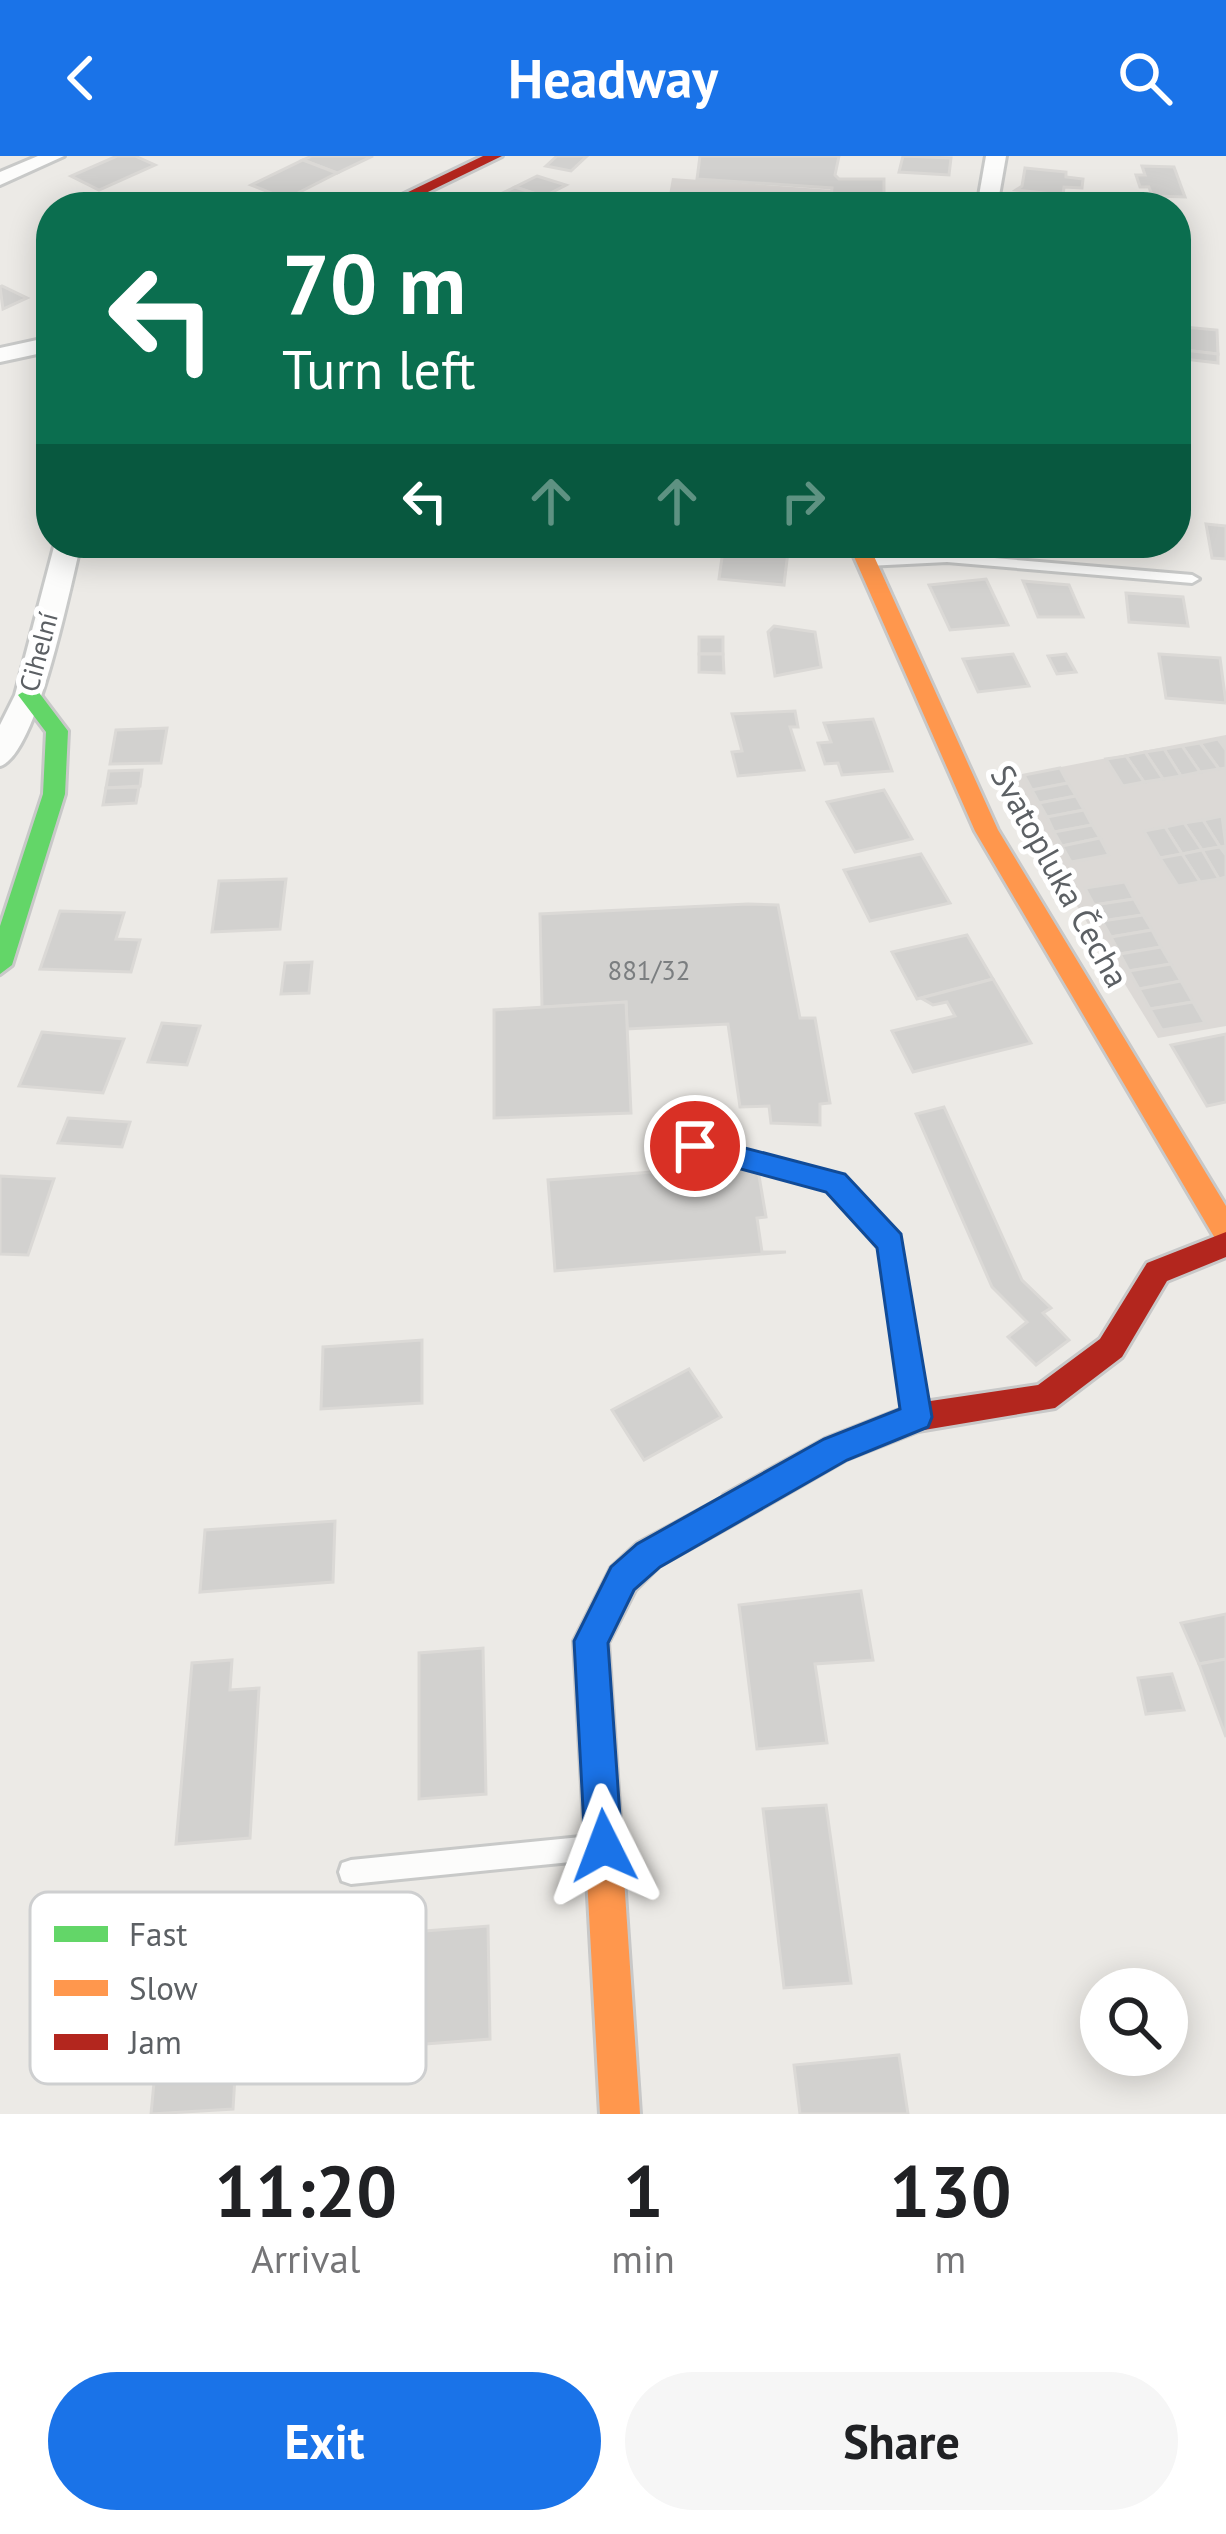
<!DOCTYPE html>
<html lang="en">
<head>
<meta charset="utf-8">
<style>
  body { margin:0; font-family:"PT Sans",sans-serif; background:#f6f6f6; color:#202124; height:100vh; display:flex; flex-direction:column; font-size:45px; white-space:nowrap }
  * { box-sizing:border-box; margin:0 }
  p { font-size:39px; color:#757577 }
  .icon { flex:none; width:66px; height:66px; fill:none; stroke:currentColor; stroke-width:2; stroke-linecap:round; stroke-linejoin:round }
  .map { position:relative; height:1958px; overflow:hidden }
  .panel { display:flex; flex-direction:column; background:#fff; flex:1 }
  .panel>* { flex:none }
  .guide { position:absolute; left:36px; top:36px; width:1155px; height:366px; border-radius:48px; box-shadow:0 6px 30px #0003; background:#0b6e4f; color:#fff; overflow:hidden }
  .tools { position:absolute; left:1080px; top:1812px; display:grid; gap:24px }
  .tools a { display:grid; place-items:center; width:108px; height:108px; border-radius:50%; background:#fff; box-shadow:0 6px 30px #0003; font-size:60px }
  .pin { position:absolute; display:grid; place-items:center; width:102px; height:102px; color:#fff; margin:-51px; border:6px solid #fff; border-radius:50%; box-shadow:0 3px 12px #0007 }
  .me { position:absolute; width:132px; margin:-66px; rotate:357deg; stroke-linejoin:round; filter:drop-shadow(0 0 9px #0008) }
  .turn { display:flex; align-items:center; gap:42px; height:252px; padding:0 48px; font-size:54px }
  .turn .icon { width:156px; height:156px; stroke-width:2.5 }
  .turn b { display:block; font-size:84px; line-height:102px }
  .lanes { display:flex; align-items:center; height:114px; padding:0 48px; background:#0003; justify-content:center; gap:60px; direction:ltr }
  .lanes .off { opacity:.35 }
  .eta { display:flex; justify-content:space-evenly; align-items:center; height:204px; text-align:center }
  .eta b { font-size:72px; font-weight:700; line-height:84px }
  .button { display:flex; gap:24px; margin-top:auto; padding:24px 48px }
  .button a { flex:1; height:138px; border-radius:72px; background:#1a73e8; color:#fff; font-size:48px; font-weight:700; line-height:138px; text-align:center }
  .button a+a { background:#f6f6f6; color:#202124 }
  header { display:flex; justify-content:space-between; align-items:center; height:156px; padding:0 48px; background:#1a73e8; color:#fff; font-size:54px; font-weight:700 }
  .map>svg:first-child { display:block }
  .industrial { fill:#dcd9d6 }
  .building { fill:#d2d1cf; stroke:#dbd9d6; stroke-width:3 }
  .lines { fill:none; stroke-linecap:round; stroke-linejoin:round }
  .lane-casing { stroke:#c8c9c8; stroke-width:6 }
  .street-casing { stroke:#c8c9c8; stroke-width:6 }
  .fast-casing { stroke:#c8c8c8; stroke-width:6 }
  .slow-casing { stroke:#c8c8c8; stroke-width:6 }
  .jam-casing { stroke:#c8c8c8; stroke-width:6 }
  .lane { fill:#fcfcfb; fill-rule:evenodd }
  .street { fill:#fcfcfb; fill-rule:evenodd }
  .fast { fill:#63d668; fill-rule:evenodd }
  .slow { fill:#ff974d; fill-rule:evenodd }
  .jam { fill:#b3261e; fill-rule:evenodd }
  .route { fill:#1a73e8; stroke:#114b97; stroke-width:3 }
  .labels { text-anchor:middle; stroke-width:10; stroke-linejoin:round; paint-order:stroke }
  .far-street-label { font-size:27px; fill:#5c6064; stroke:#fff }
  .number-label { font-size:27px; fill:#7b7e80 }
  .street-label { font-size:33px; fill:#5c6064; stroke:#fff }
  .key { fill:#fff; stroke:#cecfd0; stroke-width:3 }
  .key-label { font-size:33px; fill:#5c6064 }
</style>
</head>
<body>
<header><svg class="icon" aria-label="back" viewBox="0 0 24 24"><path d="M15 5l-7 7 7 7"/></svg>Headway<svg class="icon" aria-label="search" viewBox="0 0 24 24"><circle cx="10" cy="10" r="6"/><path d="M15 15l6 6"/></svg></header>
<div class="map">
<svg width="1226" height="1958" viewBox="0 0 1226 1958">
  <rect width="100%" height="100%" fill="#eceae6"/>
  <g class="industrial">
    <path d="M672 22 833 34 834 44 919 51H667Z"/>
    <path d="M1226 579V870L1158 882 999 623Z"/>
  </g>
  <g class="building">
    <path d="M117 0H135L155 9 99 34 71 20Z"/>
    <path d="M312 0H373L337 17 303 4Z"/>
    <path d="M557 0H587L571 15 546 10Z"/>
    <path d="M700 0H839L835 19 839 23H884V47L831 43 832 32 697 23Z"/>
    <path d="M903 0 951 2 949 19 899 16Z"/>
    <path d="M303 4 337 17 286 43 251 29Z"/>
    <path d="M1142 10 1174 11 1185 41 1152 40 1149 31H1140L1136 19H1145Z"/>
    <path d="M1025 12 1066 16V21L1083 23 1082 32 1064 31 1063 39 1016 34 1022 30Z"/>
    <path d="M537 20 566 29 539 43 542 40 515 31Z"/>
    <path d="M515 31 542 40 524 51H497L488 44Z"/>
    <path d="M884 38 934 39 931 50 884 47Z"/>
    <path d="M0 131 2 130 27 142 3 153Z"/>
    <path d="M1184 171 1217 174 1218 198 1184 194Z"/>
    <path d="M1184 194 1218 198V207L1184 203Z"/>
    <path d="M1206 368 1226 370V403L1212 402Z"/>
    <path d="M724 387H789L784 429 719 423Z"/>
    <path d="M987 387H1063L1064 399 987 393Z"/>
    <path d="M986 423 1008 469 950 474 929 429Z"/>
    <path d="M1023 425 1069 429 1083 461H1038Z"/>
    <path d="M1126 437 1183 441 1188 470 1129 466Z"/>
    <path d="M774 470 815 476 821 511 775 520 768 476Z"/>
    <rect x="699" y="481" width="24" height="17"/>
    <path d="M699 498H723L724 517 699 516Z"/>
    <path d="M1013 498 1029 530 978 536 963 503Z"/>
    <path d="M1066 498 1076 516 1057 518 1048 500Z"/>
    <path d="M1159 498 1220 502 1226 547 1166 542Z"/>
    <path d="M795 555 798 571H790L804 614 738 620 732 596 742 595 732 558Z"/>
    <path d="M873 563 892 615 842 619 838 607 825 608 818 587 831 586 824 567Z"/>
    <path d="M167 572 161 607 110 608 116 574Z"/>
    <path d="M1218 583 1226 594V612L1219 613 1200 587Z"/>
    <path d="M1200 587 1219 613 1200 616 1182 590Z"/>
    <path d="M1182 590 1200 616 1181 620 1164 593Z"/>
    <path d="M1164 593 1181 620 1163 623 1145 596Z"/>
    <path d="M1145 596 1163 623 1144 626 1126 600Z"/>
    <path d="M1126 600 1144 626 1123 630 1106 603Z"/>
    <path d="M1060 612 1068 627 1032 634 1024 619Z"/>
    <path d="M142 614 140 630 106 632 109 615Z"/>
    <path d="M1068 627 1076 640 1039 647 1032 634Z"/>
    <path d="M139 631 136 647 103 649 106 632Z"/>
    <path d="M884 634 912 683 855 696 827 646Z"/>
    <path d="M1076 640 1084 654 1047 661 1039 647Z"/>
    <path d="M1084 654 1092 669 1054 676 1047 661Z"/>
    <path d="M1222 660 1226 690 1220 691 1203 664Z"/>
    <path d="M1203 664 1220 691 1202 694 1184 667Z"/>
    <path d="M1184 667 1202 694 1182 698 1165 671Z"/>
    <path d="M1092 669 1100 682 1062 690 1054 676Z"/>
    <path d="M1165 671 1182 698 1160 702 1144 675Z"/>
    <path d="M1100 682 1109 699 1071 706 1062 690Z"/>
    <path d="M1220 691 1226 699V721L1219 723 1202 694Z"/>
    <path d="M1202 694 1219 723 1200 726 1182 698Z"/>
    <path d="M921 698 950 747 870 765 844 714Z"/>
    <path d="M1182 698 1200 726 1178 730 1160 702Z"/>
    <path d="M286 723 280 773 212 776 219 725Z"/>
    <path d="M1125 726 1134 743 1094 749 1085 732Z"/>
    <path d="M1134 743 1143 759 1102 765 1094 749Z"/>
    <path d="M748 748 778 749 800 862H815L830 947 820 948V969L771 967 769 950 740 951 728 868 627 873 626 846 542 851 540 758Z"/>
    <path d="M60 755 124 757 116 783 140 784 131 816 40 813Z"/>
    <path d="M1143 759 1152 774 1111 781 1102 765Z"/>
    <path d="M1152 774 1161 791 1120 798 1111 781Z"/>
    <path d="M967 779 993 823 917 843 892 796Z"/>
    <path d="M1161 791 1171 808 1129 815 1120 798Z"/>
    <path d="M312 806 309 837 281 838 285 807Z"/>
    <path d="M1171 808 1181 825 1139 833 1129 815Z"/>
    <path d="M993 823 1031 887 913 916 892 875 955 860 947 846 933 849 921 842Z"/>
    <path d="M1181 825 1193 846 1150 853 1139 833Z"/>
    <path d="M626 846 631 957 494 962V854Z"/>
    <path d="M1193 846 1205 867 1162 874 1150 853Z"/>
    <path d="M162 867 200 870 187 909 148 906Z"/>
    <path d="M42 876 124 883 103 937 19 930Z"/>
    <path d="M1226 878V946L1207 950 1171 889Z"/>
    <path d="M944 951 1022 1124 1051 1152 1043 1157 1069 1184 1036 1209 1008 1181 1027 1166 992 1131 916 958Z"/>
    <path d="M68 962 130 966 122 991 58 987Z"/>
    <path d="M757 1008 766 1061 757 1062 762 1096H786L555 1115 548 1024Z"/>
    <path d="M0 1020 54 1023 28 1099 0 1098Z"/>
    <path d="M422 1184V1247L321 1253 323 1191Z"/>
    <path d="M689 1213 721 1261 644 1304 612 1254Z"/>
    <path d="M335 1365 333 1426 200 1436 205 1374Z"/>
    <path d="M861 1435 873 1504 815 1508 827 1587 757 1593 739 1449Z"/>
    <path d="M1226 1458V1503L1199 1508 1181 1467Z"/>
    <path d="M483 1492 486 1638 419 1643V1497Z"/>
    <path d="M1226 1503V1581L1199 1508Z"/>
    <path d="M232 1504 230 1534 259 1532 250 1682 176 1688 192 1507Z"/>
    <path d="M1172 1518 1184 1554 1146 1558 1138 1522Z"/>
    <path d="M826 1649 851 1827 784 1832 763 1653Z"/>
    <path d="M488 1770 490 1883 400 1890V1777Z"/>
    <path d="M244 1773 233 1953 151 1958 168 1780Z"/>
    <path d="M899 1899 908 1958H800L794 1909Z"/>
  </g>
  <g class="lines">
    <defs>
      <g id="lane">
        <path d="M947 398 1192 419 1199 423 1192 427 947 406 867 410 860 406 867 402Z"/>
        <path d="M695 983 842 1021 897 1081 926 1256 923 1263 916 1265 909 1263 906 1256 881 1090 829 1032 689 995 686 990 689 985Z"/>
        <path d="M591 1680 600 1683 603 1692 600 1701 591 1704 351 1728 342 1725 339 1716 342 1707 351 1704Z"/>
      </g>
      <g id="street">
        <path d="M38 0H64L0 29V16Z"/>
        <path d="M986 0H1006L997 51H977Z"/>
        <path d="M51 181V195L0 206V192Z"/>
        <path d="M55 387H81C71 427 37 600 0 610V569L15 539Z"/>
      </g>
      <path id="fast" d="M29 532 37 534 68 575 65 638 12 809 0 818V770L43 638 46 576 18 539Z"/>
      <g id="slow">
        <path d="M848 387H868L998 674 1226 1050V1087L1216 1084 975 675Z"/>
        <path d="M735 1335 746 1339 751 1350 746 1361 659 1410 635 1434 608 1487 640 1958H600L574 1485 611 1412 637 1388Z"/>
      </g>
      <g id="jam">
        <path d="M483 0H502L397 51H377Z"/>
        <path d="M1226 1076V1101L1167 1125 1122 1201 1055 1252 918 1275 847 1303 746 1361 735 1365 724 1361 719 1350 724 1339 825 1283 917 1247 1038 1229 1100 1183 1147 1107Z"/>
      </g>
    </defs>
    <use href="#lane" class="lane-casing"/>
    <use href="#street" class="street-casing"/>
    <use href="#fast" class="fast-casing"/>
    <use href="#slow" class="slow-casing"/>
    <use href="#jam" class="jam-casing"/>
    <use href="#lane" class="lane"/>
    <use href="#street" class="street"/>
    <use href="#fast" class="fast"/>
    <use href="#slow" class="slow"/>
    <use href="#jam" class="jam"/>
  </g>
  <path class="route" d="M695 979 845 1018 901 1078 932 1261 928 1271 847 1304 660 1411 634 1434 608 1487 622 1690 617 1703 604 1709 591 1703 585 1690 574 1485 611 1411 637 1388 824 1283 900 1253 877 1092 826 1036 685 998 681 990 685 982Z"/>
  <g class="labels">
    <g class="far-street-label">
      <text transform="translate(39 496) rotate(-75)" y="9">Cihelní</text>
    </g>
    <g class="number-label">
      <text x="649" y="824">881/32</text>
    </g>
    <g class="street-label">
      <text transform="translate(1060 720) rotate(61)" y="12">Svatopluka Čecha</text>
    </g>
  </g>
  <rect x="30" y="1736" width="396" height="192" rx="18" class="key"/>
  <rect x="54" y="1770" width="54" height="16" fill="#63d668"/>
  <rect x="54" y="1824" width="54" height="16" fill="#ff974d"/>
  <rect x="54" y="1878" width="54" height="16" fill="#b3261e"/>
  <g class="key-label">
    <text x="129" y="1790">Fast</text>
    <text x="129" y="1844">Slow</text>
    <text x="129" y="1898">Jam</text>
  </g>
</svg>
<div class="tools">
<a><svg class="icon" aria-label="search" viewBox="0 0 24 24"><circle cx="10" cy="10" r="6"/><path d="M15 15l6 6"/></svg></a>
</div>
<div class="pin" style="left:695px;top:990px;background:#d93025"><svg class="icon" aria-label="arrive" viewBox="0 0 24 24"><path d="M6 21V4h12l-3 4 3 4H6"/></svg></div>
<svg class="me" style="left:604px;top:1690px" viewBox="-20 -20 40 40"><path d="M0-17L14 15 0 8-14 15z" fill="#1a73e8" stroke="#fff" stroke-width="4"/></svg>
<div class="guide">
<div class="turn"><svg class="icon" aria-label="left" viewBox="0 0 24 24"><path d="M17 20v-9H6M10 6l-5 5 5 5"/></svg><div><b>70 m</b>Turn left</div></div>
<div class="lanes"><svg class="icon" aria-label="left" viewBox="0 0 24 24"><path d="M17 20v-9H6M10 6l-5 5 5 5"/></svg><svg class="icon off" aria-label="ahead" viewBox="0 0 24 24"><path d="M12 20V5M6 11l6-6 6 6"/></svg><svg class="icon off" aria-label="ahead" viewBox="0 0 24 24"><path d="M12 20V5M6 11l6-6 6 6"/></svg><svg class="icon off" aria-label="right" viewBox="0 0 24 24"><path d="M7 20v-9h11M14 6l5 5-5 5"/></svg></div>
</div>
</div>
<section class="panel">
<div class="eta">
<div><b>11:20</b><p>Arrival</p></div>
<div><b>1</b><p>min</p></div>
<div><b>130</b><p>m</p></div>
</div>
<div class="button"><a>Exit</a><a>Share</a></div>
</section>
</body>
</html>
